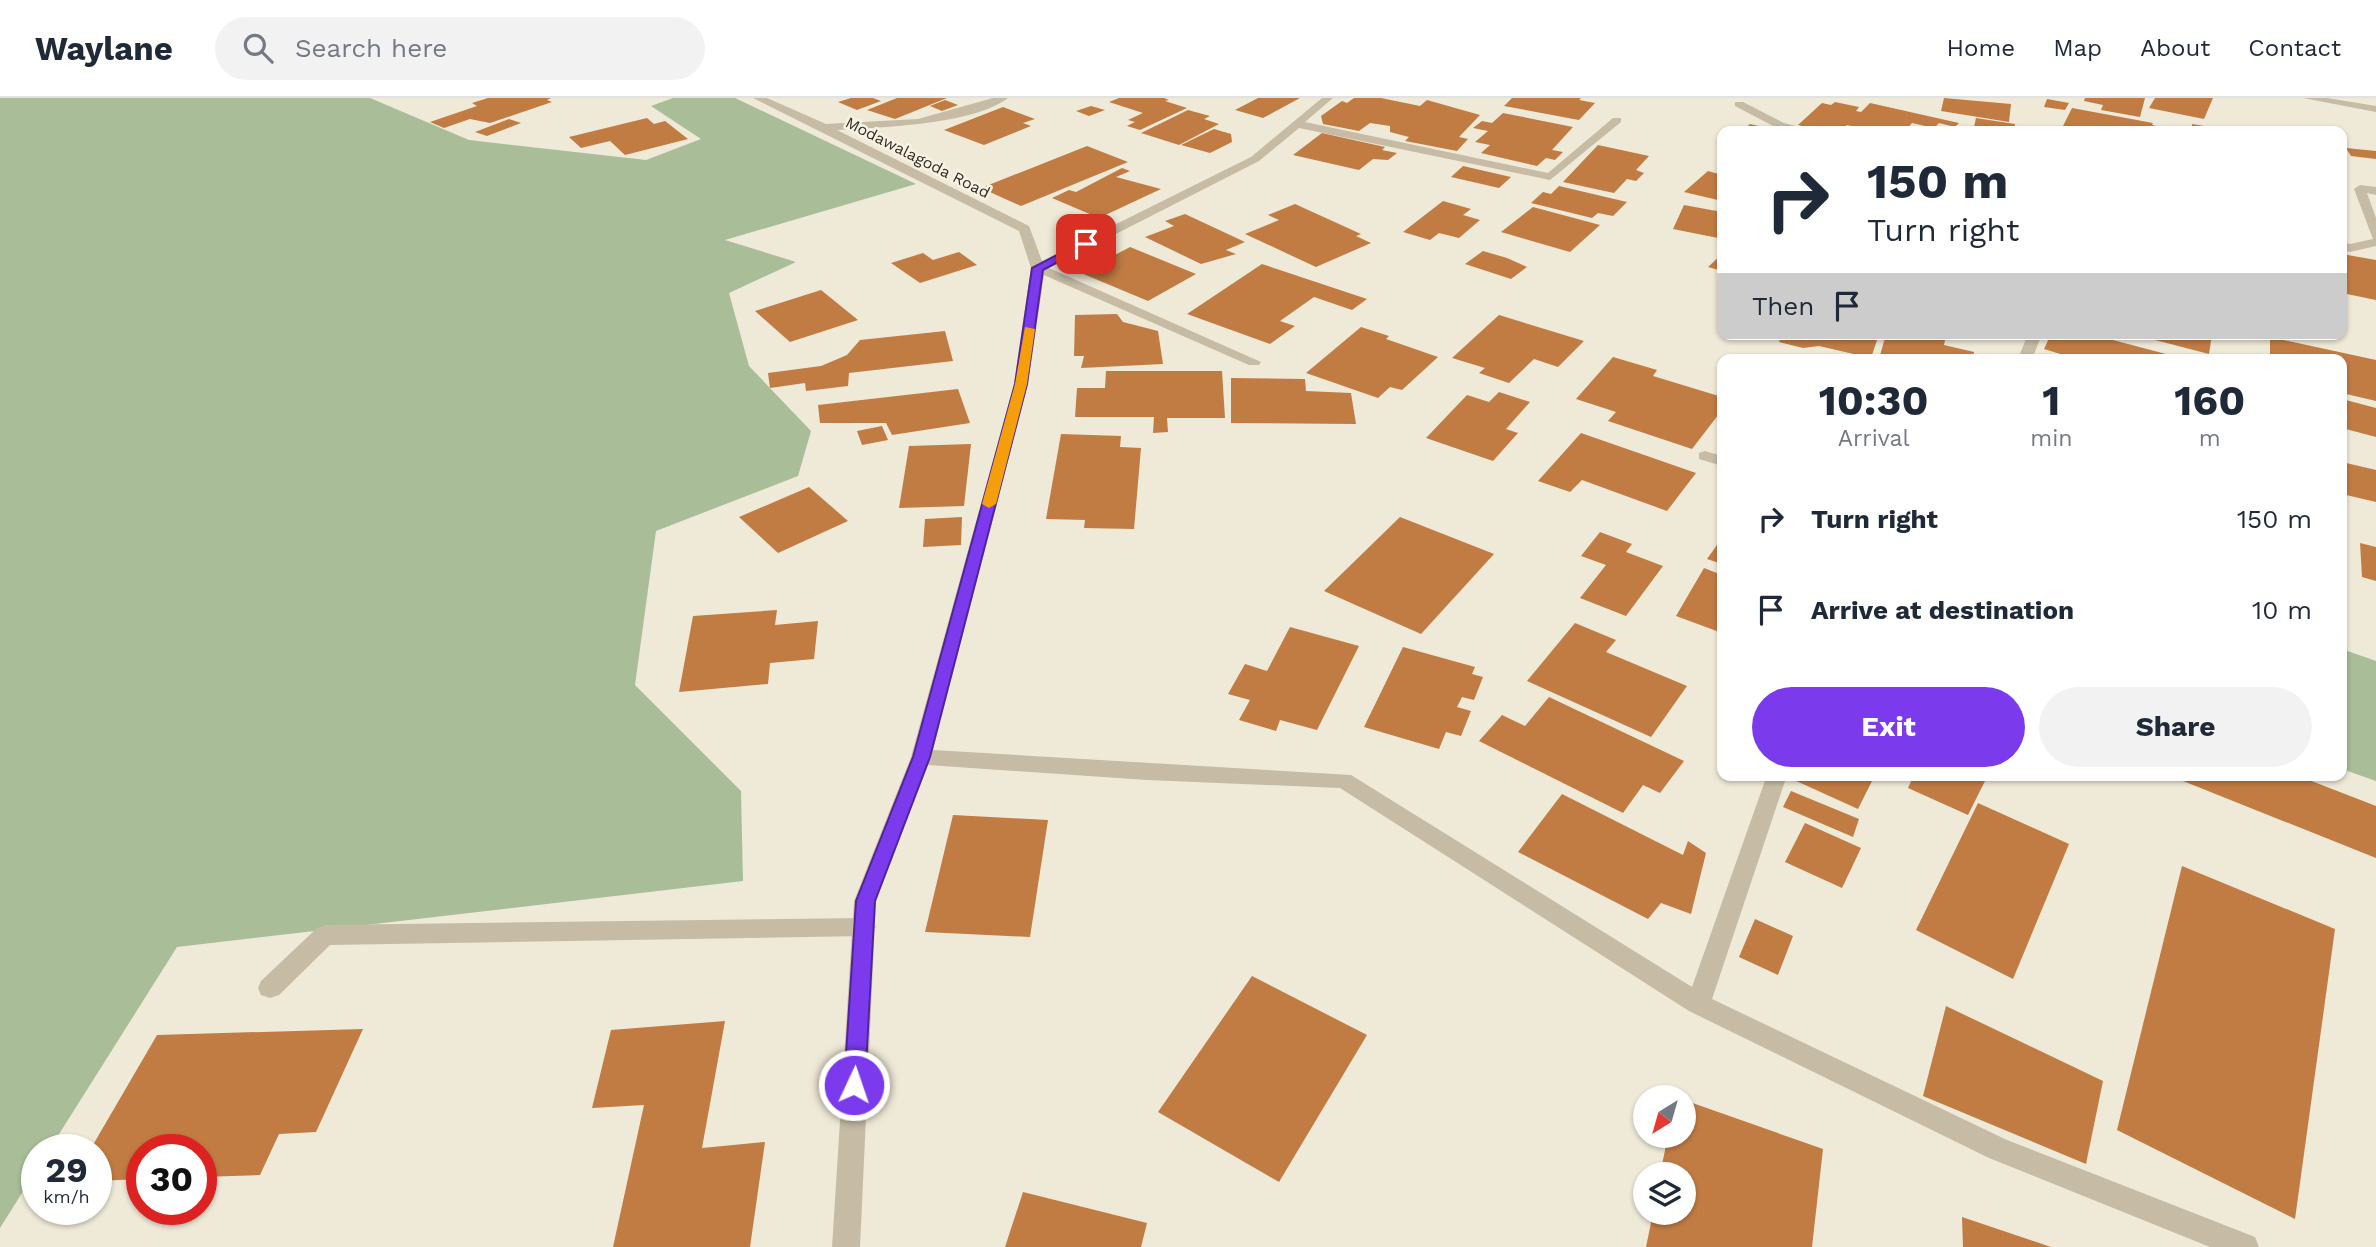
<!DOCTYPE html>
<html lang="en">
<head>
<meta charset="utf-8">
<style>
  body { margin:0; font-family:"Work Sans",sans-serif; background:#f2f2f3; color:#1f2937; height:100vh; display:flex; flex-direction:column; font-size:26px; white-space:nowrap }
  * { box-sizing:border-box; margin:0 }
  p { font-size:23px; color:#747a83 }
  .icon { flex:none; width:38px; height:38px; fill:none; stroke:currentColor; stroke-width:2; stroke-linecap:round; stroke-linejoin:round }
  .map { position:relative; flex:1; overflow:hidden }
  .side { position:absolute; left:1717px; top:256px; width:630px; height:427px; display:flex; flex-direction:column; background:#fff; border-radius:14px; box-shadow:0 2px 5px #0004 }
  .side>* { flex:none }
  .guide { position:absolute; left:1717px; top:28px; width:630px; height:214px; border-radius:14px; box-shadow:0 2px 5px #0004; background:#fff; color:#1f2937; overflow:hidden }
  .needle { width:46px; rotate:217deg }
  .tools { position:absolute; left:1633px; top:987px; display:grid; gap:14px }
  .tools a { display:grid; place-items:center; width:63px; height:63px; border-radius:50%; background:#fff; box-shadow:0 2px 5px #0004; font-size:35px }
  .speed { position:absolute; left:21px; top:1036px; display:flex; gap:14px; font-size:35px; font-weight:700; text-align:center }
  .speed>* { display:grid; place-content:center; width:91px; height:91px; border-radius:50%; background:#fff; box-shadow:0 2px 5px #0004; line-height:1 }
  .speed small { font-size:18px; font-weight:400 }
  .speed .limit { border:10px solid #d22; background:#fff; color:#111 }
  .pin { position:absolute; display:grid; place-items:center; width:60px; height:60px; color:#fff; margin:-30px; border-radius:14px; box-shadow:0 4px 10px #0006 }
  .me { position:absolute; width:77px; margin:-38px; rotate:3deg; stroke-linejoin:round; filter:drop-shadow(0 0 5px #0008) }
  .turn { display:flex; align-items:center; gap:24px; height:147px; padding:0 35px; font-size:32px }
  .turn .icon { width:91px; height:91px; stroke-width:2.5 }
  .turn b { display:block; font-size:49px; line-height:60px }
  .then { display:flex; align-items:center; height:66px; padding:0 35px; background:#0003; gap:14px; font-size:26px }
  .eta { display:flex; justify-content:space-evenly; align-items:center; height:119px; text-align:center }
  .eta b { font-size:42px; font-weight:700; line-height:49px }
  .button { display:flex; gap:14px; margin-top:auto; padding:14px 35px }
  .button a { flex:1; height:80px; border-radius:42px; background:#7c3aed; color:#fff; font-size:28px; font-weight:700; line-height:80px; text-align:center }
  .button a+a { background:#f2f2f3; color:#1f2937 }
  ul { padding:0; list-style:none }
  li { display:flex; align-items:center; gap:21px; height:91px; padding:0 35px }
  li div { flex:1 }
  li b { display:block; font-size:26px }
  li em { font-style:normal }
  header { display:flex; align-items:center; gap:42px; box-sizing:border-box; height:98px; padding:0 35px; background:#fff; border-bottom:2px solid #e0e1e3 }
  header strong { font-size:33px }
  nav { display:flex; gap:38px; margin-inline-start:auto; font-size:24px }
  .search { width:490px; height:63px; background:#f2f2f3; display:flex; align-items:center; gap:18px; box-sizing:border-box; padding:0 24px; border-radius:38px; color:#747a83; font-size:26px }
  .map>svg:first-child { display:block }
  .green { fill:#a9bd98 }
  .building { fill:#c17c44 }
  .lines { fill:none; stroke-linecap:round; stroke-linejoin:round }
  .service { fill:#c6bba4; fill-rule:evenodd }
  .minor { fill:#c6bba4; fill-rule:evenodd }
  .route { fill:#7c3aed; stroke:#51269a; stroke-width:2 }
  .slow { fill:#f59e0b }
  .labels { text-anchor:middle; stroke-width:5; stroke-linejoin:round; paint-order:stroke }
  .far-street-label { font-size:16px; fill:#322c25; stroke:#f8f2e3 }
</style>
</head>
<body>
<header>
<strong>Waylane</strong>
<div class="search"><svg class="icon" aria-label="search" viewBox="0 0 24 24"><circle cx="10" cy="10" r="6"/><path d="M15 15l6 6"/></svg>Search here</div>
<nav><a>Home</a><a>Map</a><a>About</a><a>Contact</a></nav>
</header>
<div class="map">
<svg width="2376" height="1149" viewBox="0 0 2376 1149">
  <rect width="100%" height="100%" fill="#efe9d7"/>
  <g class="green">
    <path d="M0 0H370L469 42 646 62 701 41 651 8 673 0H735L916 86 725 142 796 164 729 195 749 268 811 333 798 378 656 433 635 587 741 693 743 783 177 849 49 1052H37V1071L0 1130Z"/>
    <path d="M2342 551 2376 563V683L2342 671Z"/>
  </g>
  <g class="building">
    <path d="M488 0H551L547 2 552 4 490 25 470 21 444 30 430 24 477 8 472 5Z"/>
    <path d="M851 0H873L881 3 857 12 838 4Z"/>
    <path d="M897 0H947L895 21 867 12Z"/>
    <path d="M1119 0H1164L1169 2 1165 3 1187 10 1140 32 1127 28 1135 24 1128 22 1143 15 1109 4Z"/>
    <path d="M1258 0H1300L1263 20 1235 12Z"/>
    <path d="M1354 0H1381L1420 8 1427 2 1480 17 1459 39 1468 41 1457 53 1405 43 1409 39 1390 34V28L1370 25 1359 33 1323 26 1321 18 1342 3 1347 5Z"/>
    <path d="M1512 0H1581L1579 2 1595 5 1579 22 1504 8Z"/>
    <path d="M1944 0 2011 6 2009 24 1941 13Z"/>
    <path d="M2085 0H2145L2140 19 2101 12 2103 7 2084 3Z"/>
    <path d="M2155 0H2213L2204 21 2149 10Z"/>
    <path d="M2047 1 2069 5 2065 12 2044 9Z"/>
    <path d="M945 2 958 7 942 13 930 8Z"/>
    <path d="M1835 4 1859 9 1856 13 1861 14 1870 5 1959 25 1955 29 1939 25 1934 30 1912 25 1905 33H1873L1847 27 1842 33H1824L1798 27 1822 5 1831 7Z"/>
    <path d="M1091 8 1105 12 1089 18 1076 13Z"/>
    <path d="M1003 9 1035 21 1023 25 1031 28 984 47 944 32Z"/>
    <path d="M2072 10 2153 25 2152 27 2165 30 2163 33H2080L2062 30Z"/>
    <path d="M1188 12 1210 18 1204 21 1219 26 1179 47 1141 35Z"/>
    <path d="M1503 15 1573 29 1552 52 1563 54 1555 62 1546 60 1537 68 1481 55 1490 47 1475 44 1488 33 1473 30 1482 23 1492 25Z"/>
    <path d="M647 20 654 26 665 23 688 41 625 57 610 43 581 50 569 39Z"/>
    <path d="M1976 20 2015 26 2014 33 1974 29Z"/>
    <path d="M509 21 521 25 487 38 475 34Z"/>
    <path d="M1750 26 1775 32V33H1742Z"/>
    <path d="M2192 26 2228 32V33H2192Z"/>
    <path d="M1214 31 1231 36 1232 44 1210 55 1181 47Z"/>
    <path d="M1322 35 1385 49 1382 52 1397 55 1388 62 1373 61 1359 72 1293 57Z"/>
    <path d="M1598 47 1649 58 1636 72 1644 75 1636 83 1627 81 1614 95 1563 84Z"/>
    <path d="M1087 48 1128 64 1021 108 981 90Z"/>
    <path d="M2346 50 2376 53V61L2351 58Z"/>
    <path d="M1463 68 1511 79 1499 90 1451 79Z"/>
    <path d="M1122 70 1130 73 1116 79 1161 91 1099 120 1052 100 1069 92 1076 94Z"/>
    <path d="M1708 73 1722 77V103L1684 94Z"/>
    <path d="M1559 88 1627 104 1613 118 1598 115 1592 120 1531 105 1543 94 1551 96Z"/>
    <path d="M1443 103 1471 111 1463 117 1480 122 1459 140 1439 135 1430 142 1403 134Z"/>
    <path d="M1295 106 1361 136 1356 138 1371 145 1316 169 1245 136 1279 122 1268 117Z"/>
    <path d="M1684 107 1722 114 1718 140 1673 131Z"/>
    <path d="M1533 109 1600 127 1570 154 1501 134Z"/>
    <path d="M1185 116 1245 144 1226 152 1236 156 1201 166 1145 139 1174 128 1165 123Z"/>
    <path d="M1130 149 1196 176 1148 203 1081 175Z"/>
    <path d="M1483 153 1507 160 1527 169 1511 181 1465 166Z"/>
    <path d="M959 154 977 167 920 185 891 165 923 155 933 162Z"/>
    <path d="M1722 156V173L1708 169Z"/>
    <path d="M2342 156 2376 162V202L2342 195Z"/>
    <path d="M1262 166 1367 201 1352 212 1314 199 1280 223 1295 228 1270 246 1187 216Z"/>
    <path d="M821 192 858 222 790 244 755 213Z"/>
    <path d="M1117 216 1123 224 1158 233 1163 266 1081 270 1084 258H1074L1075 217Z"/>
    <path d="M1499 217 1584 243 1558 269 1534 261 1509 285 1479 275 1485 270 1452 260Z"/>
    <path d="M1361 229 1389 238 1386 241 1438 259 1402 292 1390 289 1378 300 1306 275Z"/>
    <path d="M945 233 953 263 849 275 848 288 806 293 805 285 770 290 768 275 821 268 847 257 860 242Z"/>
    <path d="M1783 236H1879L1871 260 1819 248 1803 250 1779 244Z"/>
    <path d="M1886 236H1921L1945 242 1944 247 1974 254 1973 261H1879Z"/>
    <path d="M2051 236 2064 239 2066 236H2090L2166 256 2165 261H2104L2088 257 2087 261H2066L2067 258 2044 251Z"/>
    <path d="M2132 236H2212L2209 256Z"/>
    <path d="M2270 239 2376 262V303L2342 295V261H2270Z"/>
    <path d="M1613 259 1657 272 1653 278 1722 299V312L1692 351 1608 323 1616 314 1576 301Z"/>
    <path d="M1106 273H1222L1225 320H1167L1168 334 1153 335 1154 319H1075L1077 290H1105Z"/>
    <path d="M1231 280 1305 281 1306 293 1351 295 1356 326 1231 325Z"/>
    <path d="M958 291 970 325 892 337 886 325H820L818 307Z"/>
    <path d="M1499 294 1530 304 1506 331 1518 335 1493 363 1426 340 1467 297 1489 304Z"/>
    <path d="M2342 301 2376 310V339L2342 330Z"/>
    <path d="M882 328 888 342 862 347 857 333Z"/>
    <path d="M1581 335 1696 375 1667 413 1582 382 1570 394 1538 383Z"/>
    <path d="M1061 336 1121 338 1120 349 1141 350 1134 431 1084 430 1085 422 1046 421Z"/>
    <path d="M971 346 964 408 899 410 909 348Z"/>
    <path d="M2342 364 2376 372V404L2342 396Z"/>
    <path d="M809 389 848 423 778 455 739 419Z"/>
    <path d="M962 419 961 447 923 449 925 421Z"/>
    <path d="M1400 419 1494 456 1421 536 1324 493Z"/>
    <path d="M1600 434 1632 446 1626 454 1663 468 1626 518 1580 500 1606 467 1581 458Z"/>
    <path d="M1722 440V466L1707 461Z"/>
    <path d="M2360 445 2376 449V483L2362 479Z"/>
    <path d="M1704 470 1722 477 1718 483 1722 484V535L1676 518Z"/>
    <path d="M777 512 775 527 818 523 814 561 770 565 768 586 679 594 693 518Z"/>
    <path d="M1575 525 1616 542 1606 554 1687 588 1651 639 1527 583Z"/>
    <path d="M1290 529 1359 548 1317 632 1280 622 1276 633 1239 622 1250 602 1228 596 1245 566 1267 573Z"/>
    <path d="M1403 549 1475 569 1472 576 1483 579 1474 602 1462 599 1457 609 1471 613 1461 638 1446 634 1439 651 1364 629Z"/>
    <path d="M1549 599 1684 663 1660 695 1643 687 1623 715 1479 643 1502 617 1525 628Z"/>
    <path d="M1797 677H1875L1858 711 1794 682Z"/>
    <path d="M1914 677H1988L1968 717 1908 690Z"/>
    <path d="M2168 677H2296L2376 708V760Z"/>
    <path d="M1791 693 1859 721 1853 739 1783 709Z"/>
    <path d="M1562 696 1683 757 1688 743 1706 755 1691 816 1661 805 1648 821 1518 754Z"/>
    <path d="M1978 705 2069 746 2013 881 1916 832Z"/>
    <path d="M953 717 1048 722 1030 839 925 834Z"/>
    <path d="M1805 725 1861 750 1842 790 1785 764Z"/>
    <path d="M2182 768 2335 831 2295 1121 2117 1032Z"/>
    <path d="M1755 821 1793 838 1778 877 1739 859Z"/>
    <path d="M1252 878 1367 937 1279 1084 1158 1014Z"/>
    <path d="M1946 908 2103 983 2086 1066 1923 998Z"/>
    <path d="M725 923 702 1050 765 1044 750 1149H613L644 1007 592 1010 611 932Z"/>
    <path d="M363 931 316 1034 279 1036 260 1077 201 1079V1052H142V1081L96 1083V1052H90L157 937Z"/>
    <path d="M1684 1002 1823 1051 1812 1149H1646L1653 1115H1684V1076H1660L1668 1038H1684Z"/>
    <path d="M1023 1094 1147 1125 1141 1149H1005Z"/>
    <path d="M1962 1119 2051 1149H1963Z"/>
  </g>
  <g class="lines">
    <path class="service" d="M864 820 872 822 876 829 872 836 864 838 330 847 279 897 270 900 261 897 258 890 261 883 317 830 325 827Z"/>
    <g class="minor">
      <path d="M753 0H767L826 26 918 21 993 0H1008C972 27 882 29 837 32L1029 128 1042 163 1251 59 1322 0H1333L1305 24 1548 75 1613 20H1621V24L1550 82 1299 30 1259 63 1049 170 1261 264 1259 267H1249L1044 177 1028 286 933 652 1351 677 1692 889 1767 677H1787L1712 901 2007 1042 2255 1139 2259 1149H2210L1989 1060 1689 913 1340 690 1147 682 928 667 876 803 860 1149H832L854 803 911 659 1014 286 1031 170 1019 133Z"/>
      <path d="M2303 0H2327L2376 8V14Z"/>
      <path d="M1735 4H1743L1784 25 1813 33 1777 30 1735 8Z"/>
      <path d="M2360 87 2376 89V97L2367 95 2376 120V148L2350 154 2342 152V144L2350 146 2373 141 2354 91Z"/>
      <path d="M2028 236H2042L2032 261H2018Z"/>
      <path d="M1705 353 1722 358V368L1699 361V355Z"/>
    </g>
  </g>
  <path class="route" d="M1082 144 1091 146 1043 172 1027 286 930 659 875 803 865 987 862 994 854 997 847 994 844 987 856 803 913 659 1015 286 1032 170Z"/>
  <path class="slow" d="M1025 229 1035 231 1027 286 996 406 989 410 982 406 1015 286Z"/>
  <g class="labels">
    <g class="far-street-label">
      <text transform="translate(918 59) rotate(27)" y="6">Modawalagoda Road</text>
    </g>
  </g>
</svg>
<div class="tools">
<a><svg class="needle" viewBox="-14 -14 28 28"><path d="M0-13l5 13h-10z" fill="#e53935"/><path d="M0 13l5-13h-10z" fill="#747a83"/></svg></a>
<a><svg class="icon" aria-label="layers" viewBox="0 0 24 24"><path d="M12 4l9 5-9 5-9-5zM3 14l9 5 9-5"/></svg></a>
</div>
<div class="speed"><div>29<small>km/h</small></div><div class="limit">30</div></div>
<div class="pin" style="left:1086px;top:146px;background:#d93025"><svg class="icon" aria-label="arrive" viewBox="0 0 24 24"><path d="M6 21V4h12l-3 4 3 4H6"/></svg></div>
<svg class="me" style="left:854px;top:987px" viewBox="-20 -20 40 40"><circle r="17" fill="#7c3aed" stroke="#fff" stroke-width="3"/><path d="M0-11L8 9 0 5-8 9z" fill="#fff"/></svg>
<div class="guide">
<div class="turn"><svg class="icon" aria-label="right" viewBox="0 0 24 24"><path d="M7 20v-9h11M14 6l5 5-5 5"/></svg><div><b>150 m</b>Turn right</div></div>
<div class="then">Then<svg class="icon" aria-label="arrive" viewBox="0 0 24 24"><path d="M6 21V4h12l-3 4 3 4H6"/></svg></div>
</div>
<section class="side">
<div class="eta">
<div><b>10:30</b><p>Arrival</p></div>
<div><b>1</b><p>min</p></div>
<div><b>160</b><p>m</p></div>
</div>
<ul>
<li><svg class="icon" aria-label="right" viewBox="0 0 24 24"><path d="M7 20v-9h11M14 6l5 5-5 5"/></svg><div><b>Turn right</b></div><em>150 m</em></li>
<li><svg class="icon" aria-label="arrive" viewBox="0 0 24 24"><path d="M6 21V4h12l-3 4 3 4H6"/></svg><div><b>Arrive at destination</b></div><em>10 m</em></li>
</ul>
<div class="button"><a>Exit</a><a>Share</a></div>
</section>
</div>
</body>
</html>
